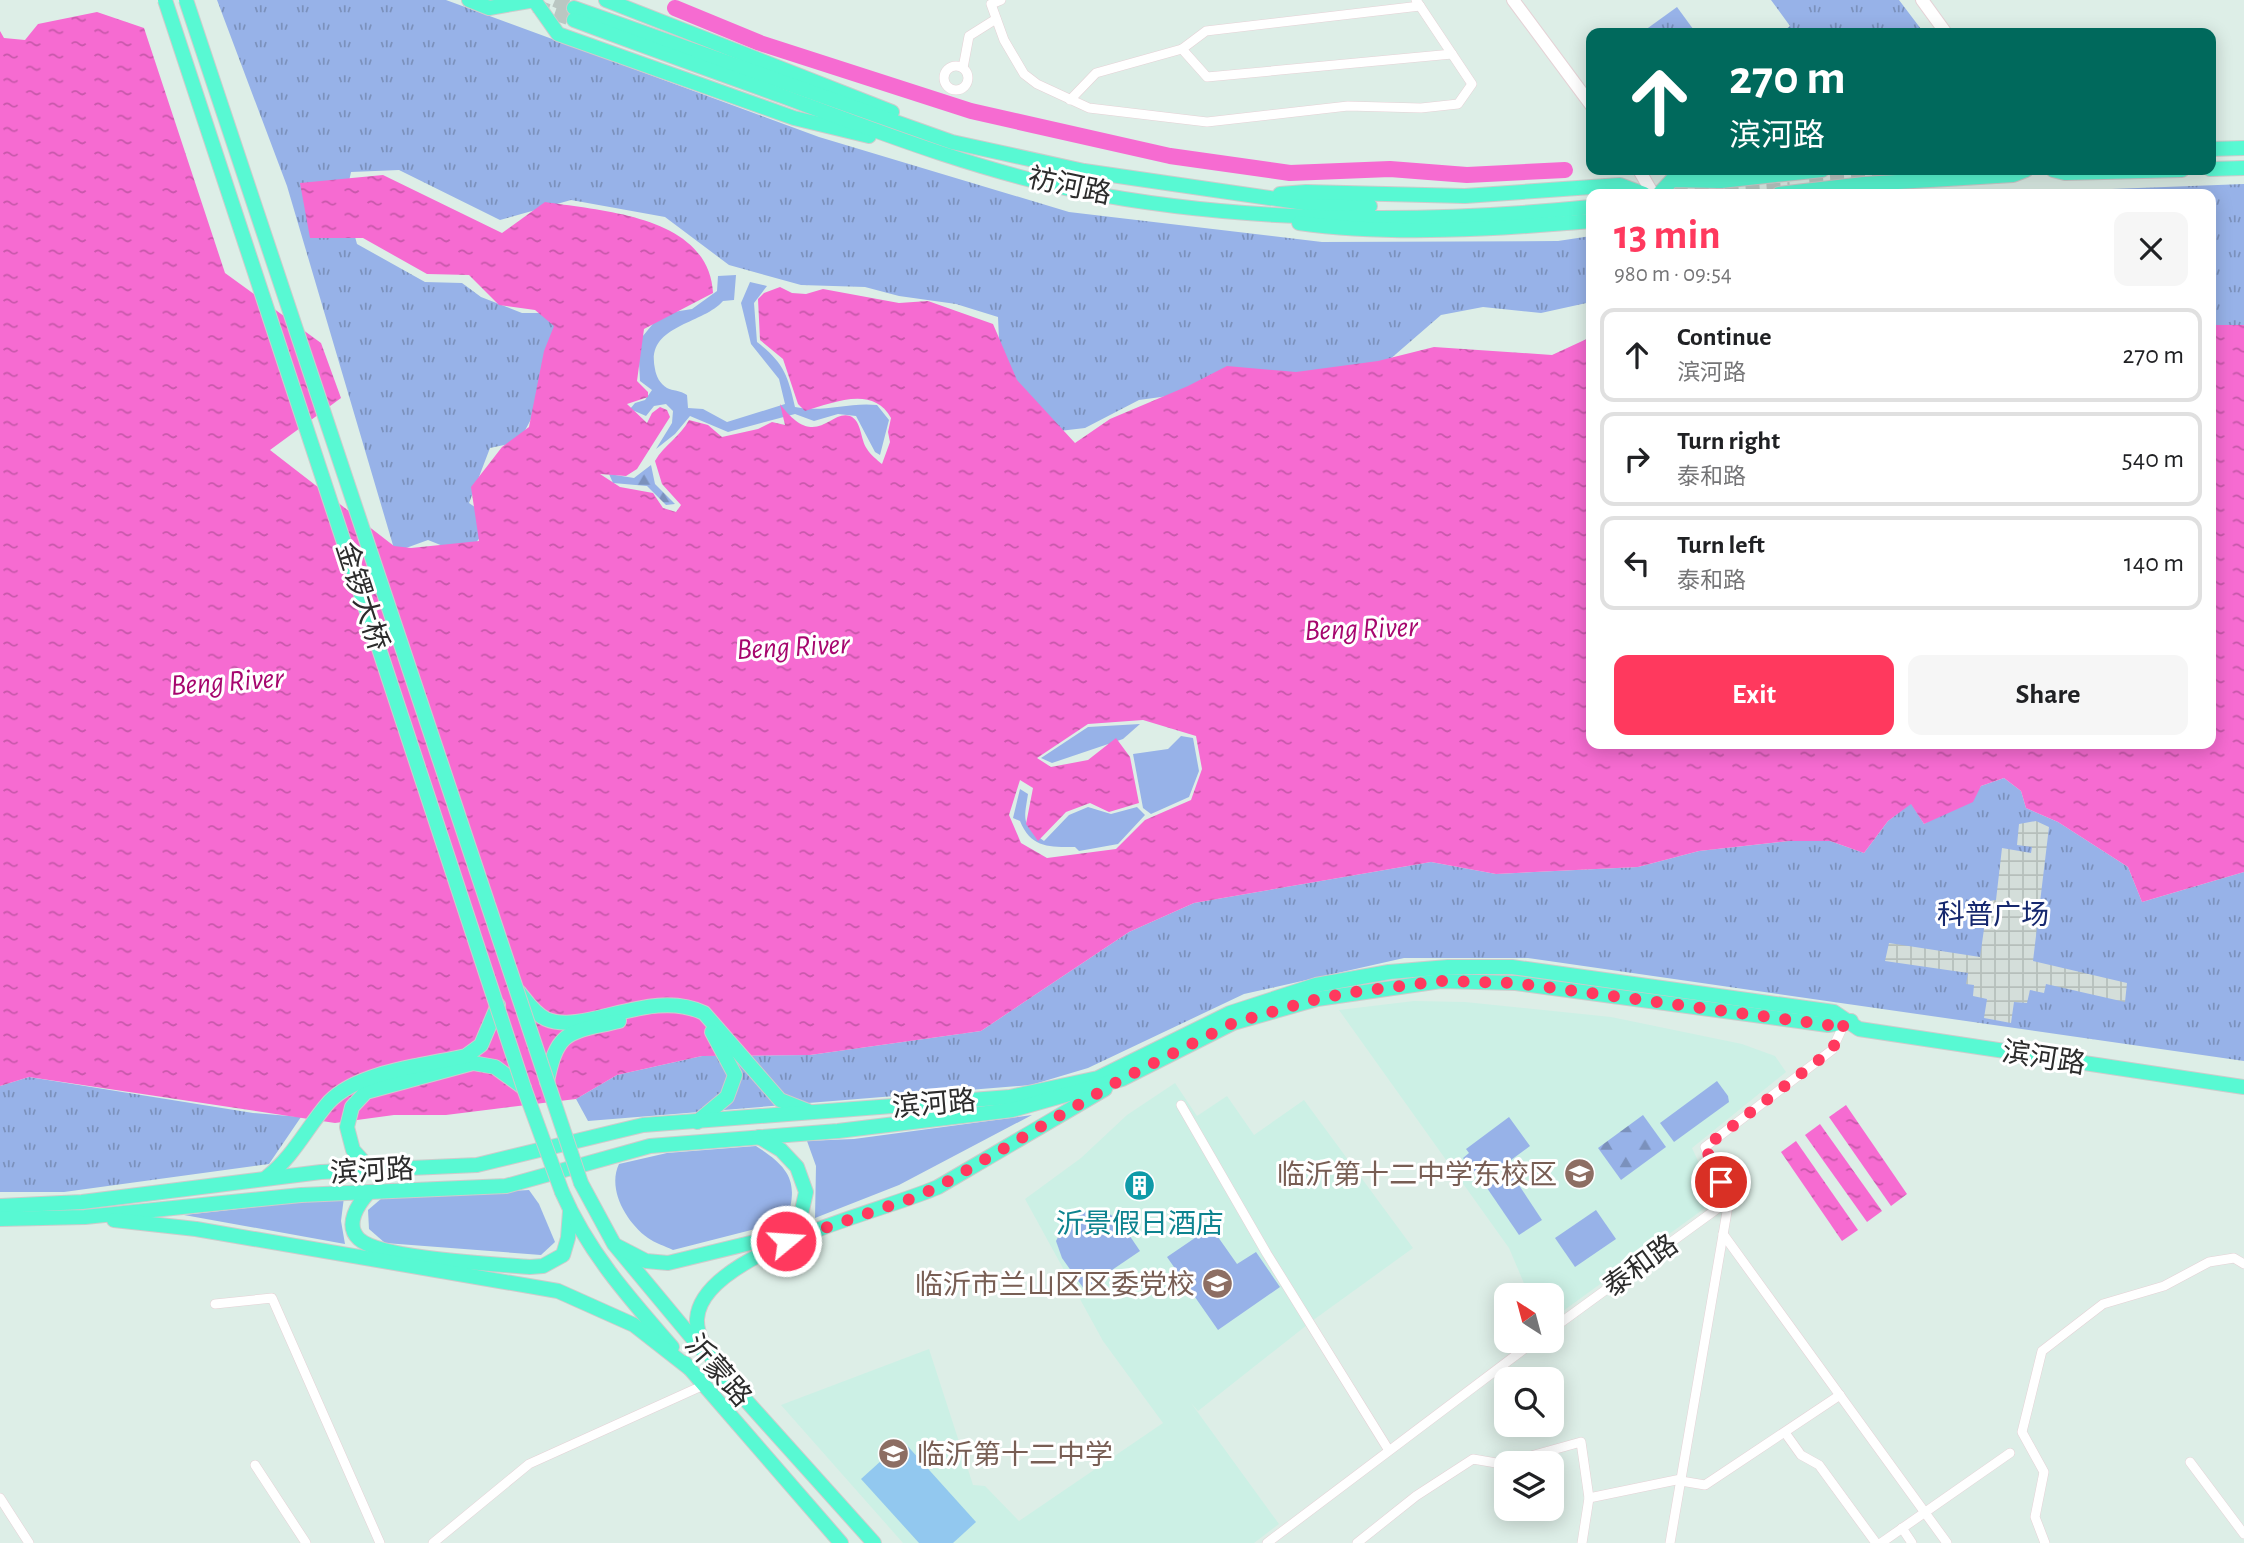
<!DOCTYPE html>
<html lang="en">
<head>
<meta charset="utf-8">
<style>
  body { margin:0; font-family:"Alegreya Sans","Noto Sans SC",sans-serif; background:#f6f6f6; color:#202124; height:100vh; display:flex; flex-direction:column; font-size:26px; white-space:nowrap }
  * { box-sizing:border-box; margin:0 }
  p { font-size:23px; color:#757577 }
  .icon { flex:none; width:38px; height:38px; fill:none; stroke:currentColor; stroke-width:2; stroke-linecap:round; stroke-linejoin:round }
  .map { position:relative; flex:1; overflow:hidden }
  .details { position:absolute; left:1586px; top:189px; width:630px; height:560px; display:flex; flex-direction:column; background:#fff; border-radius:14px; box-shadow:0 4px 18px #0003 }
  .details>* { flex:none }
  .top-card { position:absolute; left:1586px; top:28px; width:630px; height:147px; border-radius:14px; box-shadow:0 4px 18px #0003; background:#00695c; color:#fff; overflow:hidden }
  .needle { width:46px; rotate:324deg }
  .fabs { position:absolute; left:1494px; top:1283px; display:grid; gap:14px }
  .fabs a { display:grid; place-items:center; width:70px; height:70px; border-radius:14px; background:#fff; box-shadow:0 4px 18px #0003; font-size:35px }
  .pin { position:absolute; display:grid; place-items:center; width:60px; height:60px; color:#fff; margin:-30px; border:4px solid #fff; border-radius:50%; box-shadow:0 2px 7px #0007 }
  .me { position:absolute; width:77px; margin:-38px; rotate:72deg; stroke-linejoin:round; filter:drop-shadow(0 0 5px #0008) }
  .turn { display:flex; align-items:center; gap:24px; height:147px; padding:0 28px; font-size:32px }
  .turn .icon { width:91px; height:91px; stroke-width:2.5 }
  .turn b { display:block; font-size:49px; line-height:60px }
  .round { display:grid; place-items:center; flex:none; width:74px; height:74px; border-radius:14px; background:#f6f6f6 }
  .summary { display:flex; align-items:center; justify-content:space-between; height:119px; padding:0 28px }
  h1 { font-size:42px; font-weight:700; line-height:52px; color:#ff395e }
  .cta { display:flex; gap:14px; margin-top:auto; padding:14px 28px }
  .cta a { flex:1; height:80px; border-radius:14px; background:#ff395e; color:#fff; font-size:28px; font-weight:700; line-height:80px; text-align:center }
  .cta a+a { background:#f6f6f6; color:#202124 }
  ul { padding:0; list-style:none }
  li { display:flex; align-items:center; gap:21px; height:94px; margin:0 14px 10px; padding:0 14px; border:4px solid #e0e0e0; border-radius:14px }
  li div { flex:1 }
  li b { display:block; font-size:26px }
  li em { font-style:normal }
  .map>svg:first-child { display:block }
  .education { fill:#ccf0e5 }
  .grass { fill:#97b2e8 }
  .forest { fill:url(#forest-firs) }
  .park { fill:url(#park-tufts) }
  .pitch { fill:#92c8ef }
  .plaza { fill:url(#plaza-grid) }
  .water { fill:url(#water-ripples); fill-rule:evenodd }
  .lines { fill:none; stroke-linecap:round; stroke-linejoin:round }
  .river { stroke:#f66bd1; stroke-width:16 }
  .primary-tunnel { stroke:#bac7c2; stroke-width:14; stroke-dasharray:14 7; stroke-linecap:butt }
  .street-casing { stroke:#e5d2d6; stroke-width:10 }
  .secondary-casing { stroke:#e5d2d6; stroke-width:14 }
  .primary-casing { stroke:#ccc; stroke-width:16 }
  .street { stroke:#fff; stroke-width:9 }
  .secondary { stroke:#fff; stroke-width:12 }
  .primary { stroke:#58f9d3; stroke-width:14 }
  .primary-bridge-casing { stroke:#ccc; stroke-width:16; stroke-linecap:butt }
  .primary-bridge { stroke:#58f9d3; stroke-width:14 }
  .route { stroke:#ff395e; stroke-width:12; stroke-dasharray:0 21.6 }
  .labels { text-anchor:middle; stroke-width:6; stroke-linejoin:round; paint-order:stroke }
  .street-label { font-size:28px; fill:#2c2c2c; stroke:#fff }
  .park-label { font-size:28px; fill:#16286e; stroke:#fff }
  .education-label { font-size:28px; fill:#785e54; stroke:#fff; text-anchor:end }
  .culture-label { font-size:28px; fill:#0d838f; stroke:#fff }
  .water-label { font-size:30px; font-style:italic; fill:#a6066e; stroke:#fff }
</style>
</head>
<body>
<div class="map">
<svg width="2244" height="1543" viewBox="0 0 2244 1543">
  <defs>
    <pattern id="forest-firs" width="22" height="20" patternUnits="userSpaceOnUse" patternTransform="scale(1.75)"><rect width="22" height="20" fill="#97b2e8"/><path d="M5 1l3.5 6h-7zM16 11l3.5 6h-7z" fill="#7b91bc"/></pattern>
    <pattern id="park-tufts" width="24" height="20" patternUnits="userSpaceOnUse" patternTransform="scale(1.75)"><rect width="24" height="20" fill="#97b2e8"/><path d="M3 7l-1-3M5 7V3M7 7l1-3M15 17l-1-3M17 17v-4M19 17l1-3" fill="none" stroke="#7b91bc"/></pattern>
    <pattern id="plaza-grid" width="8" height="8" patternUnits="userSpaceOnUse" patternTransform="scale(1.75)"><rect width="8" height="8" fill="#d4deda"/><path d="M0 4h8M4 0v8" fill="none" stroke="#b6bfbb"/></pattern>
    <pattern id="water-ripples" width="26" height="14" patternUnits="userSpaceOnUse" patternTransform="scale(1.75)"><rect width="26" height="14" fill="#f66bd1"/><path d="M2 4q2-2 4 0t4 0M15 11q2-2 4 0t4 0" fill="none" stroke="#c758aa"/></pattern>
  </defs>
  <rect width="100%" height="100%" fill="#ddeee7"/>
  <g class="education">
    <path d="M1414 1001 1465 1002 1611 1017 1742 1044 1775 1056 1786 1072 1692 1148 1716 1200 1552 1319V1295H1529L1509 1248 1339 1010Z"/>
    <path d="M1175 1083 1197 1116 1227 1096 1254 1135 1304 1100 1413 1248 1312 1321 1198 1411 1191 1403 1279 1524 1254 1543H903L781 1405 929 1349 973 1485 985 1486 1019 1521 1163 1423 1103 1341 1025 1199 1081 1158 1127 1115Z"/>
  </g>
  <g class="grass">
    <path d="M736 275 734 300 723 301C702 325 645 325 655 369 656 376 660 384 667 388 673 391 680 390 687 395L688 408 703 409 727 422 785 404 779 379 751 344 741 303 750 282 767 286 754 303 757 342C783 362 788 375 795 407 823 413 848 402 877 405L889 420 880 455 875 452 856 416 838 414 814 421 795 414 728 432 690 416 675 434 656 449 672 423 673 411 666 404 654 406 646 416 630 409 635 403 645 400 652 390 640 381 638 342 661 314 692 309 717 291 718 276Z"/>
    <path d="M1140 724 1123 739 1052 763 1041 758 1088 727Z"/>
    <path d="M1181 736 1193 738 1199 771 1189 797 1151 814 1143 808 1133 754 1168 749Z"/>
    <path d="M1020 789 1028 794C1024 820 1021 824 1044 841L1069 815 1088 807 1111 814 1137 807 1145 815 1118 844 1079 851 1075 847C1049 847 1031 848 1020 821L1013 818Z"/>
    <path d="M1717 1081 1728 1096 1729 1102 1674 1142 1660 1123Z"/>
    <path d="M1032 1115 899 1185 815 1218 816 1166 807 1141 854 1139Z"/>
    <path d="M1509 1117 1530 1146 1481 1182 1463 1158 1469 1153 1466 1149Z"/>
    <path d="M756 1146C789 1167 800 1182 786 1221L673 1250C665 1246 655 1243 648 1238 626 1222 607 1189 619 1164L667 1153Z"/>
    <path d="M1511 1173 1542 1220 1519 1235 1487 1188Z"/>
    <path d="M529 1190 539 1204 555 1242 541 1255 385 1243 369 1229 368 1210 382 1198Z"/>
    <path d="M344 1197 341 1221 345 1244 184 1215Z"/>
    <path d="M1103 1210 1119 1220 1140 1251 1084 1289 1062 1258 1056 1241C1069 1214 1073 1211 1103 1210Z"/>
    <path d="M1596 1210 1616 1239 1575 1267 1555 1238Z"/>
    <path d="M1211 1227 1237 1264 1256 1252 1280 1287 1218 1330 1167 1257Z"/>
  </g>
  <g class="forest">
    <path d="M651 465 655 484 675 504 666 505 647 486 613 483 609 474 634 478Z"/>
    <path d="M1643 1115 1666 1147 1621 1180 1598 1148Z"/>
  </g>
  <g class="park">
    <path d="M217 0H446L819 137 1069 212 1322 242 1558 241 1591 236V302L1541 313 1483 307 1441 315 1381 367 1139 400 1085 428 1051 432 1000 363 998 317 956 304 899 296 865 287 801 285 729 265 665 217 571 200 500 220 399 170 351 172 345 200 357 244 425 282 462 283 481 297 522 313H550L561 324 550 383 519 442 490 448 469 503 482 512 490 523 473 547 453 550 428 540 395 552 287 186Z"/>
    <path d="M1771 0H1899L1924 33H1781L1790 26Z"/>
    <path d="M1677 7 1696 33H1641Z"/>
    <path d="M2244 184V342H2210V194H1982Z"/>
    <path d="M2004 778 2021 791 2026 808 2058 822 2128 867 2142 902 2244 872V1061L1528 958H1404L1244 994 1088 1068 1031 1085 588 1121 576 1099 617 1075 702 1056 810 1055 981 1031 1129 932 1194 903 1431 862 1496 874 1638 867 1699 851 1789 841H1830L1864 853 1888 821 1911 803 1924 824 1975 794 1981 786Z"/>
    <path d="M29 1077 253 1113 301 1117 269 1164 64 1192H0V1086Z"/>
  </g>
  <path class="pitch" d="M903 1441 976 1522 953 1543H919L861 1479Z"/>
  <path class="plaza" d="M2036 821 2049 827 2033 961 2127 983 2125 1002 2046 984 2044 993 2030 990 2027 1003 2014 1002 2011 1023 1984 1018 1987 999 1973 996 1974 985 1966 984 1968 973 1885 961 1889 943 1980 957 1988 901 1996 900 2002 848 2031 853 2032 847 2017 845 2019 824Z"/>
  <g class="water">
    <path d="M97 12 144 28 225 273 321 343 341 398 270 450 394 546 411 548 479 541 471 487 502 447 529 427 544 351 554 326 535 310 499 305 469 275 427 274 363 238H310L300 183 383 175 502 233 545 202C603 211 709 216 713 293L644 329 637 381 648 392V397L627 404 647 423 652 413 660 407 667 410 670 417 637 469 626 476 600 474 620 487 653 493 663 508 676 512 681 505 662 484 655 461C664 445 680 437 689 420L708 425 722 437 758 429 772 422 785 425 780 404C816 452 830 409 850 416 862 421 860 439 867 449 870 454 877 460 882 464L890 442 888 432 891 418C873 385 833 403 805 411L798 404 783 359 760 340 758 299 764 293 780 287 792 293 806 294 823 289 899 303 928 301 993 324 1017 380 1075 443 1110 419 1188 386 1227 366 1296 372 1378 361 1434 347 1552 355 1591 337V744H2210V325H2244V872L2142 902 2128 867 2058 822 2026 808 2021 791 2004 778 1981 786 1973 802 1924 824 1911 804 1888 821 1864 853 1830 841H1789L1699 851 1638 867 1496 874 1431 862 1194 903 1129 932 981 1031 810 1055 702 1056 617 1075 576 1099 446 1115H394L335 1123 29 1077 0 1086V31L4 38 25 40 38 24ZM1143 720 1196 736 1202 769 1191 800 1145 820 1116 849 1047 858 1021 843 1009 815 1020 780 1033 788 1026 824 1038 841 1066 812 1090 803 1109 812 1139 803 1130 757 1116 738 1088 760 1051 767 1037 758 1088 724Z"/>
    <path d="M1846 1105 1907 1194 1891 1206 1829 1117Z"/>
    <path d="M1820 1124 1882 1211 1867 1222 1805 1135Z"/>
    <path d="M1796 1141 1858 1230 1842 1241 1781 1152Z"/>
  </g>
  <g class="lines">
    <path class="river" d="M675 8 760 43 971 111 1170 156 1290 173 1390 169 1467 175 1565 170"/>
    <g class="primary-tunnel">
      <path d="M555 0 574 8"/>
      <path d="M535 6 574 20"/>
      <path d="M1809 177 1903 170"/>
      <path d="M1653 193 1723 186"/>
      <path d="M1725 194 1790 189"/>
    </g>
    <defs>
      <g id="street">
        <path d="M1001 0 991 4 1004 40 1024 74 1037 84 1089 108 1207 122 1348 106 1421 108 1458 104 1472 84 1416 0"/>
        <path d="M1182 49 1207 77 1452 54"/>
        <circle cx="956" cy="78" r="12"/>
        <path d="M963 68 969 36 996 19"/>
        <path d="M1070 100 1096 73 1182 49 1206 31 1420 6"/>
        <path d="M1181 1105 1267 1254 1388 1449"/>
        <path d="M1723 1234 1947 1543"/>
        <path d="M215 1304 272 1298 380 1543"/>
        <path d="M1552 1329 1729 1200 1705 1147 1832 1050 1845 1022"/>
        <path d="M1786 1434 1801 1455 1819 1465 1876 1543"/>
        <path d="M2190 1462 2244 1534"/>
        <path d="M255 1465 306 1543"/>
        <path d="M1681 1481 1705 1485 1840 1395"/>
        <path d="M0 1498 29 1543"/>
        <path d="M1589 1498 1681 1479"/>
        <path d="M1902 1528 1912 1543"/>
        <path d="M433 1543 529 1464 704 1385"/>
        <path d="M1267 1543 1536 1340"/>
        <path d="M1357 1543 1416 1496 1473 1459 1502 1464 1581 1442 1589 1498 1582 1543"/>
        <path d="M1670 1543 1729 1200"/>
        <path d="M1881 1543 2010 1453"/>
        <path d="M2045 1543 2035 1517 2044 1472 2022 1432 2042 1351 2103 1304 2164 1286 2209 1262 2234 1258 2244 1264"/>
      </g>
      <g id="secondary">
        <path d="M1513 0 1591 105"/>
        <path d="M1922 0 1946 33"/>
        <path d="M1639 170 1653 194"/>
      </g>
      <g id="primary">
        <path d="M469 0 489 8 535 0"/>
        <path d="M534 0 558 34 794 118 869 136"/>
        <path d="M606 0 892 112"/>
        <path d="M574 8 952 142 1084 171 1318 205 1370 206"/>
        <path d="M574 20C643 46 713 71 782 96 879 132 979 171 1080 191 1242 223 1426 224 1591 207"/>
        <path d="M2210 149 2244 148"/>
        <path d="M2210 169 2244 168"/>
        <path d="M2053 170 2065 173 2182 170"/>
        <path d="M1280 194 1306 192 1465 196 1620 185 1644 194"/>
        <path d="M1659 194 1672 180 1721 181 1822 170"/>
        <path d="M1779 194 1864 184 2013 175 2026 170"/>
        <path d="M1299 223C1392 236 1497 229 1591 221"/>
        <path d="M519 992C527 1002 535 1014 546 1019 585 1036 650 987 704 1013L780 1100 808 1111"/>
        <path d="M547 1082C557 1028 570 1033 619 1021"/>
        <path d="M697 1122 727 1097 735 1075 712 1032"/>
        <path d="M371 1170 353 1150 347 1127 352 1107 366 1092 473 1063 495 1067 524 1088"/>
        <path d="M267 1177C294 1156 307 1127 329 1102 358 1071 426 1065 466 1056L481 1045 498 1005"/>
        <path d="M581 1183 614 1244 703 1351"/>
        <path d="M369 1192C358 1204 344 1225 359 1239 381 1259 496 1264 530 1267L543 1266 563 1255 568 1238 570 1211"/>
        <path d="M562 1192C588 1252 630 1299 672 1347"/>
        <path d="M0 1206 82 1202 321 1172 477 1165 643 1125 1010 1097 1098 1078 1230 1013 1316 985 1389 972 1448 967H1512L1834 1012 1859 1029 2244 1087"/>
        <path d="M0 1219 85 1217 301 1195 506 1186 650 1146 838 1131 1012 1110 1122 1079 1233 1023 1317 999 1441 981 1516 983 1828 1025 1851 1021"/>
        <path d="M114 1220 196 1229 558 1291 634 1325 689 1368"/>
        <path d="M617 1246 646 1261 668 1263 779 1236 800 1219 806 1192 797 1167 781 1150 759 1137"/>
        <path d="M685 1363 841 1543"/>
        <path d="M716 1367 874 1543"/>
        <path d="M721 1373C712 1357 696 1338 697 1319 701 1252 885 1211 938 1187L1105 1089"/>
      </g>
    </defs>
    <use href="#street" class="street-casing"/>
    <use href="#secondary" class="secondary-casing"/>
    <use href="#primary" class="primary-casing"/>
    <use href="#street" class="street"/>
    <use href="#secondary" class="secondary"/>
    <use href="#primary" class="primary"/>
    <defs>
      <g id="primary-bridge">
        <path d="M165 0 524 1088 562 1192"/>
        <path d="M186 0 581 1183"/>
      </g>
    </defs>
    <use href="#primary-bridge" class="primary-bridge-casing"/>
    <use href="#primary-bridge" class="primary-bridge"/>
  </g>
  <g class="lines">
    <path class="route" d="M786 1241 910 1199 938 1187 1122 1079 1233 1023 1317 999 1354 992 1441 981 1516 983 1828 1025 1845 1022 1832 1050 1705 1147 1721 1182"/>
  </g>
  <defs>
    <symbol id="school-disc" viewBox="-11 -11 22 22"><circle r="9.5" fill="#8d6e63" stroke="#fff"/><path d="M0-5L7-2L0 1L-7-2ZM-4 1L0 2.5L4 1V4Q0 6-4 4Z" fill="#fff"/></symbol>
    <symbol id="building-disc" viewBox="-11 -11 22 22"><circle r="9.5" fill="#0f9aa8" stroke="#fff"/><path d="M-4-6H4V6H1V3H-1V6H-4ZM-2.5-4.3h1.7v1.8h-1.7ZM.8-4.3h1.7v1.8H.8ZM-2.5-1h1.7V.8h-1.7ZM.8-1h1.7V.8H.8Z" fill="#fff"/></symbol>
  </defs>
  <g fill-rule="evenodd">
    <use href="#school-disc" x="1562" y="1156" width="35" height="35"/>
    <use href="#building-disc" x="1122" y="1168" width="35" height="35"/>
    <use href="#school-disc" x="1200" y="1266" width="35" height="35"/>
    <use href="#school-disc" x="876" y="1436" width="35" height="35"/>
  </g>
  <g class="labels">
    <g class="street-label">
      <text transform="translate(1070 185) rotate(12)" y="10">祊河路</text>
      <text transform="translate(363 596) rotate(72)" y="10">金锣大桥</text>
      <text transform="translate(2044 1057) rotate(9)" y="10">滨河路</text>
      <text transform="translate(934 1103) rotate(-5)" y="10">滨河路</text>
      <text transform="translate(372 1170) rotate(-3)" y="10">滨河路</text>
      <text transform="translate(1640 1265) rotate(-36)" y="10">泰和路</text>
      <text transform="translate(719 1370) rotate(49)" y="10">沂蒙路</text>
    </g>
    <g class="park-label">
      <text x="1993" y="924">科普广场</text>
    </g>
    <g class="education-label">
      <text x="1557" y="1184">临沂第十二中学东校区</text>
      <text x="1195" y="1294">临沂市兰山区区委党校</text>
      <text x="917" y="1464" text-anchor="start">临沂第十二中学</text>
    </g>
    <g class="culture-label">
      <text x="1140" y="1233">沂景假日酒店</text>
    </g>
    <g class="water-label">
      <text transform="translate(1361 628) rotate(-2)" y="10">Beng River</text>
      <text transform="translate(793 646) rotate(-3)" y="10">Beng River</text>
      <text transform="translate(227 681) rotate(-4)" y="10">Beng River</text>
    </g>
  </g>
</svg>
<div class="fabs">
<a><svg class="needle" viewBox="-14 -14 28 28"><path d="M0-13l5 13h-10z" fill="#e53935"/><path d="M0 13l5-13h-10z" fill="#757577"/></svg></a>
<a><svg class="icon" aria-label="search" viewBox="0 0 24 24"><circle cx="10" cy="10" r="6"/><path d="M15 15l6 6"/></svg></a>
<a><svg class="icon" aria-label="layers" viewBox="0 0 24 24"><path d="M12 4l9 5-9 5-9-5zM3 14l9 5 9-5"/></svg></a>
</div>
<div class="pin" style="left:1721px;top:1182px;background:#d93025"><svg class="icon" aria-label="arrive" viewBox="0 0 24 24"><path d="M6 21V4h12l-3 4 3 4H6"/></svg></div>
<svg class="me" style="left:786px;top:1241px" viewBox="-20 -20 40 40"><circle r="17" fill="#ff395e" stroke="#fff" stroke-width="3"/><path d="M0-11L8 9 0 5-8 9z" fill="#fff"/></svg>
<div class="top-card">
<div class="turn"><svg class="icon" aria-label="ahead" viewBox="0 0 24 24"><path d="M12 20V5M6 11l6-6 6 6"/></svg><div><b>270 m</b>滨河路</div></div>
</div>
<section class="details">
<div class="summary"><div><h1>13 min</h1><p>980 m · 09:54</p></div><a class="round"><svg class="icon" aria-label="close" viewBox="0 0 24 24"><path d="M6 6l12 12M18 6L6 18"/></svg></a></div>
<ul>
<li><svg class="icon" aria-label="ahead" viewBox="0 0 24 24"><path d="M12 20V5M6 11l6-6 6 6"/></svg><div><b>Continue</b><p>滨河路</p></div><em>270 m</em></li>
<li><svg class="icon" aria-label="right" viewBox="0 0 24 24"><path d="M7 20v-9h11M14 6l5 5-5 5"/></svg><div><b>Turn right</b><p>泰和路</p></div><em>540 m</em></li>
<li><svg class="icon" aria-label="left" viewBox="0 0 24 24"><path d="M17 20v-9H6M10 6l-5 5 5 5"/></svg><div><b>Turn left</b><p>泰和路</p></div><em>140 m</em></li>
</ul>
<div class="cta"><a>Exit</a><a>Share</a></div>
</section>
</div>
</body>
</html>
